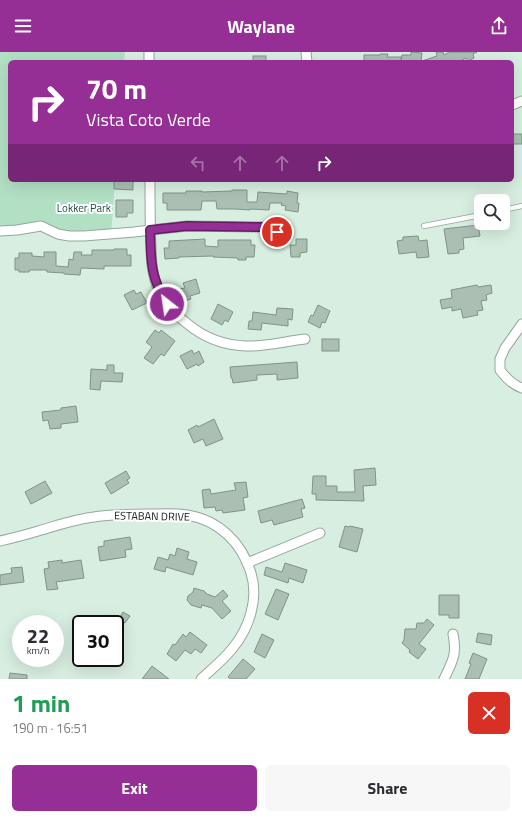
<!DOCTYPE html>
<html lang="en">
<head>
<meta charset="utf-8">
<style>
  body { margin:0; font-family:"Titillium Web",sans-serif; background:#f7f7f7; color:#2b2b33; height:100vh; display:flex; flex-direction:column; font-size:15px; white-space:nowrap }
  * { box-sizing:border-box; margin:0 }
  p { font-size:13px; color:#7c7c81 }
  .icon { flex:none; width:22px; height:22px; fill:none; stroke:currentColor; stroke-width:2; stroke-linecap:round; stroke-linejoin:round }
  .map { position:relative; height:627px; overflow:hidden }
  .details { display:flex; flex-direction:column; background:#fff; flex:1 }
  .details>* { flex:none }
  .top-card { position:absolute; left:8px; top:8px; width:506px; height:122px; border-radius:6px; box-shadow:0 4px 16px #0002; background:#952f95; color:#fff; overflow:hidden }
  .buttons { position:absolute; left:474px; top:142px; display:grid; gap:8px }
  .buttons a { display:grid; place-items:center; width:36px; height:36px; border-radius:6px; background:#fff; box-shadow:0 4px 16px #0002; font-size:20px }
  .speed { position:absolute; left:12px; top:563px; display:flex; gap:8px; font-size:20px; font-weight:700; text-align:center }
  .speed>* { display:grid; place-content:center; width:52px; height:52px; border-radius:50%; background:#fff; box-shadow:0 4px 16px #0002; line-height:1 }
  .speed small { font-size:10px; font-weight:400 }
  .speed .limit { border:2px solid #111; border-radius:6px; background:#fff; color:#111 }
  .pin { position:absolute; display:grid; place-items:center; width:34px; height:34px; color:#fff; margin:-17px; border:2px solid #fff; border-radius:50%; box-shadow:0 1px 4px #0007 }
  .me { position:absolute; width:44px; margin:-22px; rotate:330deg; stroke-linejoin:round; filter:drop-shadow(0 0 3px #0008) }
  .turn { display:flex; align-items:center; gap:14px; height:84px; padding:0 12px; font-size:18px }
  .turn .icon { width:52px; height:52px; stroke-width:2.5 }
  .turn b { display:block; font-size:28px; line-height:34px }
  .lanes { display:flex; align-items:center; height:38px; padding:0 12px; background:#0003; justify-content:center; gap:20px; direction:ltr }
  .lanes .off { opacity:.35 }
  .round { display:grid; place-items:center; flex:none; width:42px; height:42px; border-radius:6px; background:#f7f7f7 }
  .head { display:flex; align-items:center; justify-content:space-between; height:68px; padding:0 12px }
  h1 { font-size:24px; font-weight:700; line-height:30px; color:#1e9e55 }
  .cta { display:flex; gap:8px; margin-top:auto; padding:8px 12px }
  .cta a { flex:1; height:46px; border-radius:6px; background:#952f95; color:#fff; font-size:16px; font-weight:700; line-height:46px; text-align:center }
  .cta a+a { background:#f7f7f7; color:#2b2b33 }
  header { display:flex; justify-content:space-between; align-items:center; height:52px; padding:0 12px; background:#952f95; color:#fff; font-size:18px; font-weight:700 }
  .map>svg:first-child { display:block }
  .green { fill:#b2e0c4 }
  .building { fill:#abc0b3; stroke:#7f9487 }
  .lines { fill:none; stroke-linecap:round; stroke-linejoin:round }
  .lane-casing { stroke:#93a89b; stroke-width:6 }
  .street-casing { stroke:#93a89b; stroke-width:11 }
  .lane { stroke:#fff; stroke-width:4.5 }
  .street { stroke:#fff; stroke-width:9 }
  .route-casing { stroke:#611f61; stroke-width:10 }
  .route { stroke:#952f95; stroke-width:7 }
  .labels { text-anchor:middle; stroke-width:4; stroke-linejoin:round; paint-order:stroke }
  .park-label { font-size:11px; fill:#1a5639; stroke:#fff }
  .street-label { font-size:11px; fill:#0f1712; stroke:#fff }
</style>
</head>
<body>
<header><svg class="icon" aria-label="menu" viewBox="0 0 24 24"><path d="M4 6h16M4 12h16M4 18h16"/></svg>Waylane<svg class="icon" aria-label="share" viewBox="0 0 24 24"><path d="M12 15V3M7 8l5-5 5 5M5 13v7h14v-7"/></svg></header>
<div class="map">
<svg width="522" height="627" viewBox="0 0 522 627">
  <rect width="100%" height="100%" fill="#d7eee0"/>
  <path class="green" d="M0 0H125L124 10H10V128H115L111 183 84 184 41 174 0 179Z"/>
  <g class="building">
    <path d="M411 0 422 1 421 10H401L402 3H411Z"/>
    <path d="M436 0H443L444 3 449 0H477L473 2 474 6 468 9 466 6 459 10H422V9L437 4Z"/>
    <path d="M380 2H388L387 5H401V10H364V3H380Z"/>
    <rect x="253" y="4" width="13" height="6"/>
    <rect x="512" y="82" width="10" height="10"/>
    <path d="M114 128H133V138L114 137Z"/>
    <path d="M232 138H247V150H257L258 140 287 142V139L298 141 297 151H299L298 160 285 158 286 154 281 153 282 151H270L269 158 250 157V158L235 157H217L216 149H202L201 158H167V151H163V141H186V139H202V140L232 139Z"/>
    <path d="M116 148H133V161H127V165H116Z"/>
    <path d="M478 173 480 184 463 186 464 197 459 198V201L448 202 444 177Z"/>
    <path d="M418 184 419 189 427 188 429 205 417 206 416 200 399 202 397 189 403 188V185Z"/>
    <path d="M205 187V194L218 195V188H251V193H255L254 205H246V208H238V206L213 205V204L179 205V206L165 207 164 196H169V189Z"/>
    <path d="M296 187H307V200L300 201V205H291L290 193H296Z"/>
    <path d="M114 197H127V203H131V214H104V217L81 216 80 223 64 222V221L47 220V218H30L29 220H19V218H15V206H19V201H32V204L44 205V200H56V214L68 215 69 207 73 208 74 200H82L81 203H92V198H114Z"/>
    <path d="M196 227 200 241 190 244 191 247 184 249 180 237 185 236 183 231Z"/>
    <path d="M477 233 478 235 491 233 492 241 486 243 487 248 481 249 483 258 477 259 478 263 463 266 461 257 452 259V255L442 257 440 248 452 246 451 238Z"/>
    <path d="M134 238 136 242 141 240 147 251 132 258 124 243Z"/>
    <path d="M218 252 233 260 228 270 225 268 222 273 211 267Z"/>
    <path d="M318 253 330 259 325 271 322 270 320 276 308 270 311 263 313 264Z"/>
    <path d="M277 256 293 257 292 268 288 267V274L262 271 261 278 248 277 249 269H252L253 260 276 263Z"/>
    <path d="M155 278 159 281 161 278 175 289 164 304 161 302 153 312 144 306 152 295 146 290Z"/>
    <rect x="322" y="287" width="17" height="12"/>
    <path d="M192 298 194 302 199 299 204 310 198 314 197 312 187 317 180 304Z"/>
    <path d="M297 310 298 326 277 328V322L257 323V328L233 331 232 326H231L230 315Z"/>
    <path d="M107 313H114V321H123L122 330 101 329 100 338 90 337 91 317 107 318Z"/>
    <path d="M76 354 78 370 61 372V376L50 377 48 368 43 369 42 360 61 358V356Z"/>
    <path d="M214 367 223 387 206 394 203 387 194 391 188 378 197 373 198 375Z"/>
    <path d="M375 416 376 433 363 434 364 449 316 448V442H312L313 424H326V434H337V440H355L354 418Z"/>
    <path d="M126 419 130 426 127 428 129 431 111 442 105 431Z"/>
    <path d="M45 429 52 441 31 452 25 440Z"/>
    <path d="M246 430 248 445 243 446 245 458 223 461 222 458 216 459 215 455 204 456 202 438 210 437 211 442 236 438 234 431Z"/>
    <path d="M302 447 305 456 301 457 303 465 274 473 272 468 261 471 258 459Z"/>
    <path d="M345 474 349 475 350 474 363 477 357 500 339 495Z"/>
    <path d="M130 485 132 497 125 498 126 505 100 509 98 495 104 494V489Z"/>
    <path d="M177 496 189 500 187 507 197 510 193 523 166 515 165 520 154 517 158 505 168 508 170 502 175 504Z"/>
    <path d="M62 508V511L81 508 84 526 56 530 58 537 47 538 44 517 49 516 48 510Z"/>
    <path d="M285 511 307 518 303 531 289 526 288 531 264 523 266 515 282 520Z"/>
    <path d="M22 515 24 530 0 533V523L12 521 11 516Z"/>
    <path d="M194 536 204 539 207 542 215 545 223 538 228 544 222 549 231 559 222 567 212 556 202 553 201 556 191 553 187 548 188 544 193 540Z"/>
    <path d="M276 537 289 542 278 568 265 562Z"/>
    <path d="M439 543H459V566H449V563H439Z"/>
    <path d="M123 560 130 564 125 571 119 567Z"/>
    <path d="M427 567 434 573 419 592 426 597 418 607 409 600 410 598 402 591 404 588 405 577H416L417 571H424Z"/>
    <path d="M190 580 207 593 201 601 195 597 191 602 185 598 176 609 167 602 173 592 175 593 183 582 186 585Z"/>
    <path d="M478 581 492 583 491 593 476 590Z"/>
    <path d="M262 582 274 588 265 606 254 600Z"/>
    <path d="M473 601 487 607 479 627H465L471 612 469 611Z"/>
    <path d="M243 607 255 617 246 627H231L228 625Z"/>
    <path d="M152 614 169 627H142Z"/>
    <path d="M10 621 27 623V627H9Z"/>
  </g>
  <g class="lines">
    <defs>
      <g id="lane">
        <path d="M503 158 522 154"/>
        <path d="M424 174 481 163"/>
      </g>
      <g id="street">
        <path d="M149 0V10"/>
        <path d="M306 0 307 10"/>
        <path d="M512 53 522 49"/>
        <path d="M150 128C150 150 150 173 151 195 151 208 152 221 157 234 164 250 175 263 189 273 205 286 225 293 245 294 265 295 286 289 305 287"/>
        <path d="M0 179 17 178 41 174 58 182 69 184H84L134 180 187 174 261 175 267 176 277 180"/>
        <path d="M522 272 505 296 500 307V318C506 326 513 333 522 336"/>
        <path d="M0 489C13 486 25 483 38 479 56 474 75 467 94 465 112 462 130 462 148 462 161 462 175 461 187 463 219 468 242 491 251 521 259 547 249 577 232 597 223 608 212 617 201 627"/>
        <path d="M247 511 320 481"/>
        <path d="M444 627C453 609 457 602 453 582"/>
      </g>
    </defs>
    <use href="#lane" class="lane-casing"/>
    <use href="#street" class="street-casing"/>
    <use href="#lane" class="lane"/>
    <use href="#street" class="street"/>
  </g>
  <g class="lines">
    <defs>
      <path id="route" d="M167 252C163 246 159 239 157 232 150 215 151 196 150 178L187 174 261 175 267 176 277 180"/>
    </defs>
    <use href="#route" class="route-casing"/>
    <use href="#route" class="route"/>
  </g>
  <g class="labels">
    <g class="park-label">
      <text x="84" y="160">Lokker Park</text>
    </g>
    <g class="street-label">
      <text transform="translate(152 464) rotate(1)" y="4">ESTABAN DRIVE</text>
    </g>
  </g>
</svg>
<div class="buttons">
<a><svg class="icon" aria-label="search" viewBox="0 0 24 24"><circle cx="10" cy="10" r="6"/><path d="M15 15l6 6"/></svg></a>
</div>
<div class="speed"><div>22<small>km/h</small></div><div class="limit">30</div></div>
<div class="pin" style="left:277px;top:180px;background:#d93025"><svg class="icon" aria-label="arrive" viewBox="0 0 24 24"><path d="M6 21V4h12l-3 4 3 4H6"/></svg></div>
<svg class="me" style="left:167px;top:252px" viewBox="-20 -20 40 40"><circle r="17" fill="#952f95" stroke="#fff" stroke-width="3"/><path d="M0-11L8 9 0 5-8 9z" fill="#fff"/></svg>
<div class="top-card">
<div class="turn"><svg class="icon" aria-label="right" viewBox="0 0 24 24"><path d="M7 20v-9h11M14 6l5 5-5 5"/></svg><div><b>70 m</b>Vista Coto Verde</div></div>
<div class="lanes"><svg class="icon off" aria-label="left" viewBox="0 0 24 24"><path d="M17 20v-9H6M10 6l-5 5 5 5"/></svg><svg class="icon off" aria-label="ahead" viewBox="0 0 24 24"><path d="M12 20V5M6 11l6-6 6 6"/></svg><svg class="icon off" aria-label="ahead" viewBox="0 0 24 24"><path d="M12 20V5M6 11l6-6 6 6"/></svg><svg class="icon" aria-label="right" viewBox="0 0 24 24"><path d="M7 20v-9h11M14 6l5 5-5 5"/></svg></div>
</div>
</div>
<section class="details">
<div class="head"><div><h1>1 min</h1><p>190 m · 16:51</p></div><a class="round" style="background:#d93025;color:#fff"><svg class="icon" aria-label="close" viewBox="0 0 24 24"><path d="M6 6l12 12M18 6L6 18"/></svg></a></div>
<div class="cta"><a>Exit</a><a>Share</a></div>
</section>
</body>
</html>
